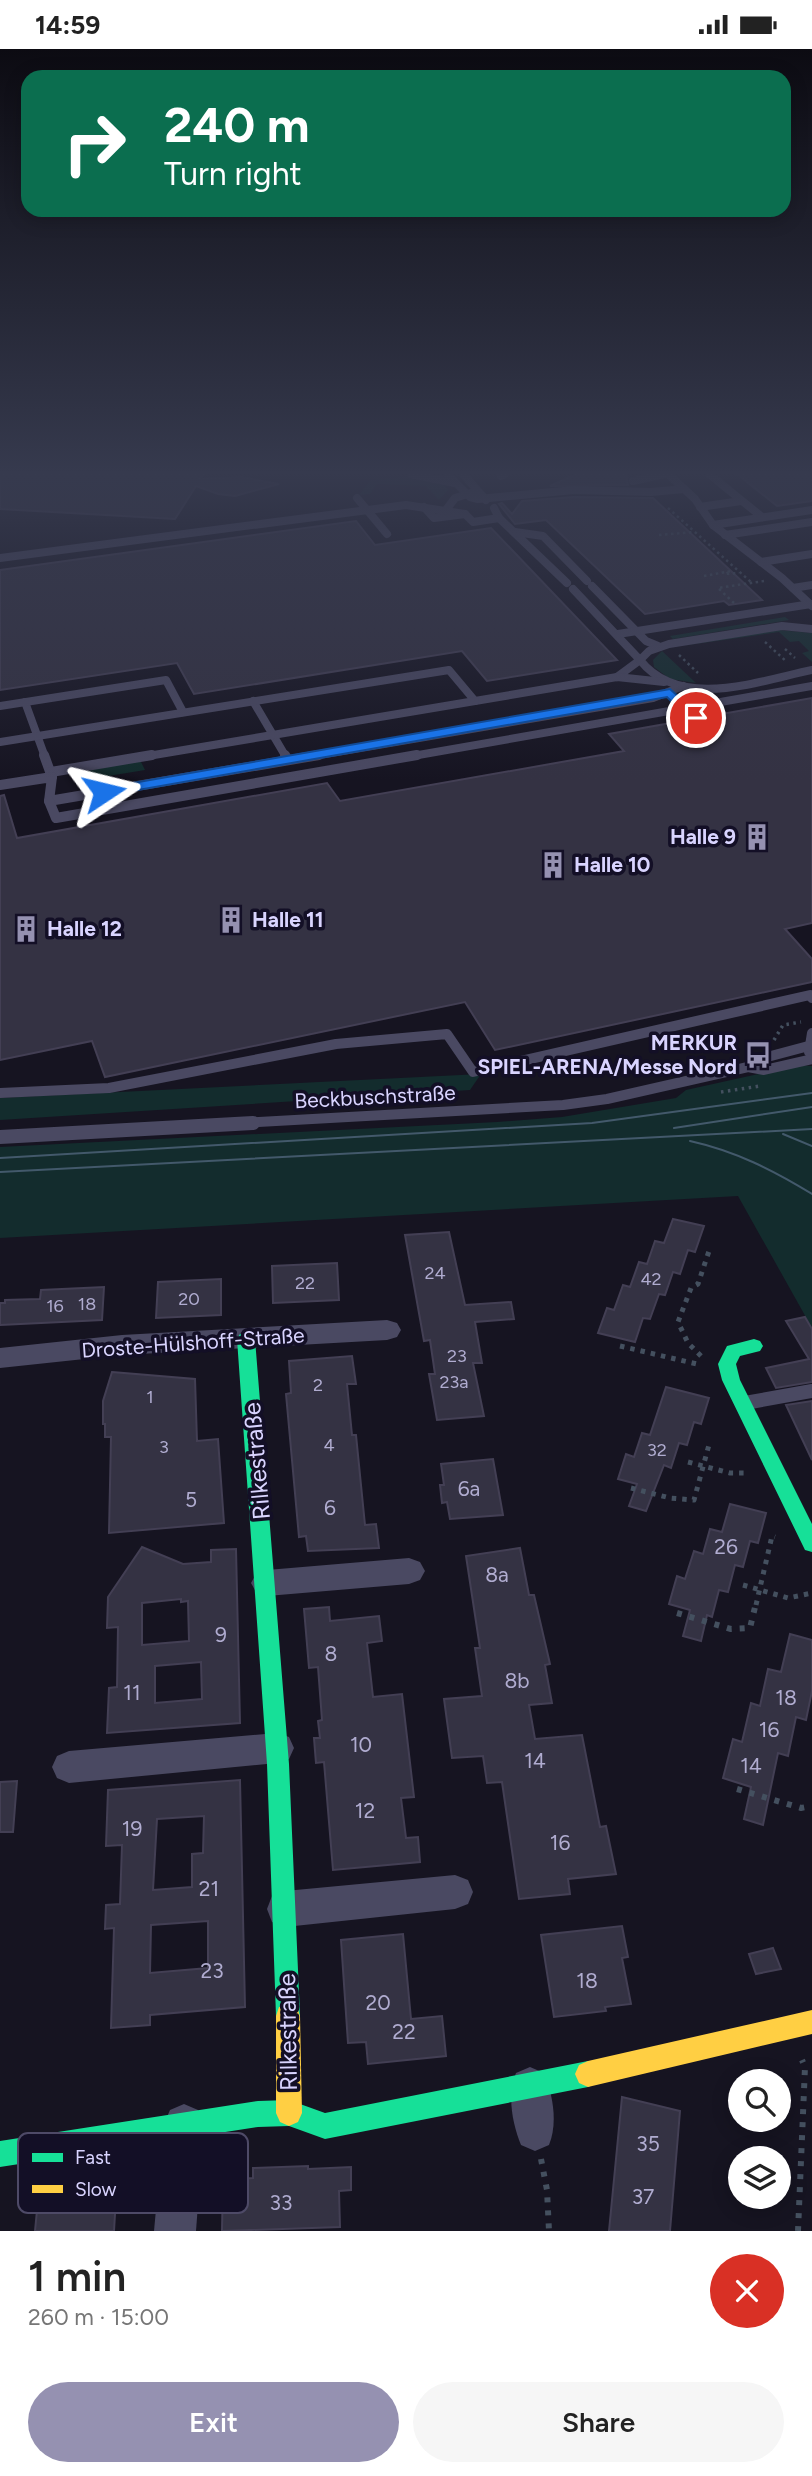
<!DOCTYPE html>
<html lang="en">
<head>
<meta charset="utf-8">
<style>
  body { margin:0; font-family:Figtree,sans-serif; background:#f6f6f6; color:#222; height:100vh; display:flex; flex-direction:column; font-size:26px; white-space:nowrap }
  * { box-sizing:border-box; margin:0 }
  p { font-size:23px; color:#767676 }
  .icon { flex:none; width:38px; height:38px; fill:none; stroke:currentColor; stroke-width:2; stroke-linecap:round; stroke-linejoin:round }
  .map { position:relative; height:2182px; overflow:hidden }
  .side { display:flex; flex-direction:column; background:#fff; flex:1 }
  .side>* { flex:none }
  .top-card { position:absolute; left:21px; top:21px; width:770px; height:147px; border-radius:21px; box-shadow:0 4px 18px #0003; background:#0b6e4f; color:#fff; overflow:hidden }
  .buttons { position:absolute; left:728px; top:2020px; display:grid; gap:14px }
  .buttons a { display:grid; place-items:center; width:63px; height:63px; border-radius:50%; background:#fff; box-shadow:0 4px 18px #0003; font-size:35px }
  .pin { position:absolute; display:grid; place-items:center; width:60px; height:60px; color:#fff; margin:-30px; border:4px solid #fff; border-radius:50%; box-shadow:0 2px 7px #0007 }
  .me { position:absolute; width:77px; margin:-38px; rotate:80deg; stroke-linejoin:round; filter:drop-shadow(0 0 5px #0008) }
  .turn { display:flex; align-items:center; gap:24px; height:147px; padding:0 28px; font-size:32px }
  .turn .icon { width:91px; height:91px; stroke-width:2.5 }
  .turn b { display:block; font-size:49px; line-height:60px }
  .round { display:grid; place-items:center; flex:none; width:74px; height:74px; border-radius:37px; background:#f6f6f6 }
  .overview { display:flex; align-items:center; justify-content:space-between; height:119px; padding:0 28px }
  h1 { font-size:42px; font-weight:600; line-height:52px }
  .action { display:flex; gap:14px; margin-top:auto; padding:14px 28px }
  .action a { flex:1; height:80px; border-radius:42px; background:#9591b1; color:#fff; font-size:28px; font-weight:600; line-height:80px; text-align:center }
  .action a+a { background:#f6f6f6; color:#222 }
  .status { display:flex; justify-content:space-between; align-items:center; height:49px; padding:0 35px; background:#fff; direction:ltr }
  .status svg { height:19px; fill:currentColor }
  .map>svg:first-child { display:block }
  .green { fill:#132c2d }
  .building { fill:#343243; stroke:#433f54; stroke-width:2; fill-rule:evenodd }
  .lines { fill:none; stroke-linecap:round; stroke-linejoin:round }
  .path-far3 { stroke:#44505f; stroke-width:2.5; stroke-dasharray:2.5 3.5; stroke-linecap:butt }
  .path-far2 { stroke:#44505f; stroke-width:3.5; stroke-dasharray:2.5 4.5; stroke-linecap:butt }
  .path-far1 { stroke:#44505f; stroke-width:5; stroke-dasharray:4.5 6; stroke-linecap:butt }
  .path { stroke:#44505f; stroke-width:6; stroke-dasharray:5 8; stroke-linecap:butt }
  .lane-far2 { stroke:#4a4962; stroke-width:8 }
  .lane-far1 { stroke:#4a4962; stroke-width:10 }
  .lane { stroke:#4a4962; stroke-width:14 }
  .street { fill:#4a4962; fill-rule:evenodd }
  .fast { fill:#16e098; fill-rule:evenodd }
  .slow { fill:#ffcf43; fill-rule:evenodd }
  .tram { stroke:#43596b; stroke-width:2 }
  .route { fill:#1a73e8; stroke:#114b97; stroke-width:2 }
  .labels { text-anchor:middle; stroke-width:7; stroke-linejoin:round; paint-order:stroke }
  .number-label { font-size:18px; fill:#b0acd0 }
  .poi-label { font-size:21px; font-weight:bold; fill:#d9d4ff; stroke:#130f26; text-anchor:start }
  .street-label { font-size:21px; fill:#d9d4ff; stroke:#130f26 }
  .near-number-label { font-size:21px; fill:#b0acd0 }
  .near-street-label { font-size:24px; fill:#d9d4ff; stroke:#130f26 }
  .key { fill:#130f26; stroke:#4e4a67; stroke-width:2 }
  .key-label { font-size:19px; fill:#d9d4ff }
</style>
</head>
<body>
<div class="status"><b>14:59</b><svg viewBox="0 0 49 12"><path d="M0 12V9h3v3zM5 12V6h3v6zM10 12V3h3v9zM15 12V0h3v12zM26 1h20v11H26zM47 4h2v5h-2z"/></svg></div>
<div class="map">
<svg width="812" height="2182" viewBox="0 0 812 2182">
  <rect width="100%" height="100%" fill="#161421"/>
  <g class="green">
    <path d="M406 428 442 433 448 441 439 451 426 437 377 435 370 445 359 446 371 431Z"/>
    <path d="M785 568 789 571 673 590 670 587Z"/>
    <path d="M778 581 812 584V613L802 604 809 602 799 592 790 593 779 583 682 597Z"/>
    <path d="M662 602 696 634 670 630 654 618 653 611Z"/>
    <path d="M140 711 145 721 84 731 79 721Z"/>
    <path d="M799 1016 812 1017V1279L738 1147 0 1189V1098L497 1073 562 1068 676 1049 686 1041Z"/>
    <path d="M481 1025 470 1041 0 1071V1049Z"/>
  </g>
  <g class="building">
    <path d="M0 425H204L200 430 241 428 279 435 235 447 218 445 196 437 175 470 0 460Z"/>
    <path d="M576 425H626L628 436 550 437Z"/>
    <path d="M737 425H812V452L777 457Z"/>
    <path d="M574 448 653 449 762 551 729 556 724 552 645 565 546 471 515 475 499 455 502 454 512 465 522 452Z"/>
    <path d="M356 472 375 496 491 479 617 611 487 632 462 602 194 645 177 614 0 641V521Z"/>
    <path d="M812 649V874L785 880 812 910V933L495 1001 465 953 105 1028 92 992 0 1011V747L4 746 17 789 327 734 340 752 624 702 609 685Z"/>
    <path d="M673 1170 704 1177 695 1203 688 1201 680 1225 673 1223 665 1246 659 1245 650 1270 643 1269 635 1293 598 1284 607 1259 614 1261 623 1236 630 1238 639 1213 647 1215 655 1192 664 1194Z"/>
    <path d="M449 1183 465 1256 511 1253 514 1270 475 1273 482 1314H473L484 1367 437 1371 429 1325H435L430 1291 424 1292 405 1186Z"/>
    <path d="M337 1214 339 1251 273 1254 272 1217Z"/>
    <path d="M221 1230V1266L156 1269 158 1233Z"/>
    <path d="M104 1238 102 1271 0 1276V1254H5V1251L40 1250 41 1241Z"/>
    <path d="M805 1268 812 1280V1333L776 1339 766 1319 809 1310 786 1272Z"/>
    <path d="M352 1307 356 1335H347L352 1386H356L365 1476 376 1475 379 1499 308 1502 306 1487 299 1488 286 1345 291 1344 289 1312Z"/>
    <path d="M112 1323 195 1330 197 1392 218 1390 224 1474 109 1484 111 1388H105V1375H103V1352Z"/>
    <path d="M666 1338 709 1349 701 1375 694 1373 687 1396 679 1394 671 1419 664 1416 646 1462 629 1457 637 1435 618 1430 626 1405 634 1408 642 1384 650 1386Z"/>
    <path d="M812 1352V1411L786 1356Z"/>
    <path d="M493 1410 503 1466 450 1470 447 1453 442 1454 440 1436H444L441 1415Z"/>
    <path d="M730 1455 766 1464 758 1494 750 1492 743 1518 735 1516 728 1543 719 1541 712 1568 707 1566 701 1592 683 1587 690 1561 669 1555 677 1527 685 1530 694 1502 703 1505 710 1480 722 1483Z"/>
    <path d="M142 1498 183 1515 211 1513V1501L236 1500 240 1674 107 1684 109 1639 117 1638 118 1578 107 1579 108 1548ZM181 1550V1553L188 1552 189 1592 142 1596V1554ZM201 1613 202 1650 155 1654V1617Z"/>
    <path d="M520 1499 529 1546H534L550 1615 545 1616 552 1654 529 1656 535 1690 582 1686 600 1778 606 1777 616 1825 568 1830 570 1845 519 1850 502 1733 487 1734 483 1707 452 1709 444 1650 482 1647 475 1599H480L466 1507Z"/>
    <path d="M329 1558 330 1572 379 1567 382 1592 367 1594 373 1648 402 1645 414 1748 401 1749 406 1789 418 1788 420 1813 333 1821 324 1713 316 1714 315 1702 314 1689H320L318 1672 322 1671 318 1618 309 1619 304 1560Z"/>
    <path d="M790 1585 812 1591V1642L806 1671 796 1668 788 1707 778 1704 763 1776 744 1770 751 1738 723 1729 733 1690 742 1693 751 1654 760 1657 768 1620 781 1623Z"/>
    <path d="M240 1731 245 1958 150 1966V1976L111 1979 114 1879 105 1880 106 1856 120 1855 122 1796 106 1797 108 1741ZM204 1767 203 1804 192 1805V1838L153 1841 157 1770ZM208 1872V1919L150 1924 151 1876Z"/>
    <path d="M17 1732 13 1783H0V1733Z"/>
    <path d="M622 1877 628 1908 622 1909 631 1955 605 1958 606 1962 554 1968 541 1886Z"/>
    <path d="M403 1885 411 1970 442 1967 446 2007 368 2015 366 1993 348 1994 341 1891Z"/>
    <path d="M773 1899 781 1920 756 1925 749 1905Z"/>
    <path d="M622 2048 680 2062 670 2182H609Z"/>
    <path d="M308 2117V2120L351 2118V2141L339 2142 340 2178 222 2182 223 2131 253 2129V2119Z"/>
    <path d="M116 2148 114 2182H35L38 2151Z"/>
  </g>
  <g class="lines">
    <g class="path-far3">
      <path d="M668 459 752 534"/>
      <path d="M659 486 694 483"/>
      <path d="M704 527 731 522 725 525 739 524"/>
      <path d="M734 554 718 539 764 532"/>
      <path d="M765 593 787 613"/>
      <path d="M785 600 795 609"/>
      <path d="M679 606 698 624"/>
    </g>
    <g class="path-far2">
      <path d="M774 991 783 976 801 973"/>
      <path d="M721 1043 760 1037"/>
    </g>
    <g class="path-far1">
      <path d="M620 1297 697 1315"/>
      <path d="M701 1307 688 1294 678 1273 691 1239 698 1235 710 1199"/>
      <path d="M688 1413 730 1424H745"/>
      <path d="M631 1439 670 1449 694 1451 710 1392"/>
      <path d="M743 1536 788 1549 812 1544"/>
      <path d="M756 1556 772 1487 775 1488"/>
    </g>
    <g class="path">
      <path d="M677 1564 731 1580 750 1579 756 1554"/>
      <path d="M737 1740 801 1759 812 1757"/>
      <path d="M541 2110 547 2141 549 2182"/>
      <path d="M798 2182 805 2018 802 2011"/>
    </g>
    <g class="lane-far2">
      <path d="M411 425 455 434"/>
      <path d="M447 425 470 448 478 450 574 441 651 443 684 440"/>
      <path d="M463 425 486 451"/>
      <path d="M668 425 695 450 713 476 782 529 812 557"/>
      <path d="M709 425 762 468"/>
      <path d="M501 427 505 425"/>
      <path d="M633 432 664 425"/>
      <path d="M357 449 387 485"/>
      <path d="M424 458 434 469 465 465 473 473 499 469"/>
      <path d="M700 458 741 452"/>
      <path d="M494 459 499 469 567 534"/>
      <path d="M446 461 455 449 474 443"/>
      <path d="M713 476 812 461"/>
      <path d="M515 483 543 487 587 532"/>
      <path d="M725 486 812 473"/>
      <path d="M0 509 406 456 465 465"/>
      <path d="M761 513 812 505"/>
      <path d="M592 537 646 592 658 597"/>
      <path d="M793 539 812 536"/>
      <path d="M573 540 640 611 617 628"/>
      <path d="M812 580 782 577 669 595 649 602 640 611C680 662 759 632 812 621"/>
      <path d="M618 585 811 555"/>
      <path d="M253 652 286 708"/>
      <path d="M25 653 45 708"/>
      <path d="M0 657 166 631 183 663"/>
      <path d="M0 693 449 621 475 652 617 628 664 633"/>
      <path d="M142 708 475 652"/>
      <path d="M308 708 653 649 683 637"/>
      <path d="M407 708 812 637"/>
    </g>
    <g class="lane-far1">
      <path d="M44 706 52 728"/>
      <path d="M285 706 288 711"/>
      <path d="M51 723 152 706"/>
      <path d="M0 736 52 728 49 752 319 706"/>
      <path d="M49 752 56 769 417 706"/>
      <path d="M809 1003 812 984"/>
      <path d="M748 1018 756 1011 812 996"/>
      <path d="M0 1044 109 1039 336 995 447 985 473 1023 810 946 812 949"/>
      <path d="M222 1075 563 1056 607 1050 748 1018 764 1021 812 1010"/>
    </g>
    <g class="lane">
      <path d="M0 1088 253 1074"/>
      <path d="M745 1354 812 1342"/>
    </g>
    <g class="street">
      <path d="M387 1271 397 1274 401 1281 397 1288 387 1291 122 1306 0 1319V1299L122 1286Z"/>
      <path d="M409 1509 420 1513 425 1522 420 1531 409 1535 267 1547 256 1543 251 1534 256 1525 267 1521Z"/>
      <path d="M277 1684 289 1688 294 1699 289 1710 277 1714 69 1734 57 1729 52 1718 57 1707 69 1702Z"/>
      <path d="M455 1826 468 1831 473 1843 468 1855 455 1860 285 1878 272 1873 267 1860 272 1847 285 1842Z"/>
      <path d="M530 2018 544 2024C553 2046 558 2074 549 2096L535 2102 521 2096C512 2074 507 2046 516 2024Z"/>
      <path d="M184 2055 198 2061 204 2075 196 2182H154L164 2075 170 2061Z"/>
    </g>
    <g class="fast">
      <path d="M246 1283 252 1285 255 1290 289 1715 300 1967 297 1976 288 1979 279 1976 276 1967 267 1715 237 1290 240 1285Z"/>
      <path d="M754 1290 760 1292 763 1297 760 1302 740 1307 736 1315 740 1331 812 1475V1503L805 1501 722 1331 718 1315 727 1297Z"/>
      <path d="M588 2012 597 2016 601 2025 597 2034 588 2038 325 2090 289 2077 258 2078 0 2118V2092L258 2052 289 2051 325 2064Z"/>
    </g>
    <g class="slow">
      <path d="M288 1955 297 1958 300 1967 302 2064 298 2073 289 2077 280 2073 276 2064V1967L279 1958Z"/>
      <path d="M812 1961V1985L588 2038 579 2034 575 2025 579 2016 588 2012Z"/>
    </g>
    <g class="tram">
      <path d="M674 1079 812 1058"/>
      <path d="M783 1085 812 1097"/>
      <path d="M690 1092C735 1102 773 1121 812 1145"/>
      <path d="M0 1109 592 1074 812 1044"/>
      <path d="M0 1123 812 1080"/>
    </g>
  </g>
  <linearGradient id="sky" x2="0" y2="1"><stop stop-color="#0c0b12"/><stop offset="0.58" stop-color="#363a4e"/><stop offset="1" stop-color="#363a4e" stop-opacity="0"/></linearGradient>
  <rect width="812" height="731" fill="url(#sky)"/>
  <path class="route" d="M670 640 700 667V672H691L667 648 104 747 98 743 104 739Z"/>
  <defs>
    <symbol id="building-bare" viewBox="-9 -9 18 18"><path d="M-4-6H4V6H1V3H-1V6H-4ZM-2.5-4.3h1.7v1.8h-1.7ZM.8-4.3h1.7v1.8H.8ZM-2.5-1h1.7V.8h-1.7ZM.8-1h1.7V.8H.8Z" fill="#9591b1" stroke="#130f26" stroke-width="2.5" paint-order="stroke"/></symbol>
    <symbol id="bus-bare" viewBox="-9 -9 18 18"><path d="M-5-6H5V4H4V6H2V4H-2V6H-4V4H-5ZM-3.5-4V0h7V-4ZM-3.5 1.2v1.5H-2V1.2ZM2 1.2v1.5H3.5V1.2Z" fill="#9591b1" stroke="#130f26" stroke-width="2.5" paint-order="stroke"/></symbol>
  </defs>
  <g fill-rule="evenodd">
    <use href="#building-bare" x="738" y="769" width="38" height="38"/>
    <use href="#building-bare" x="534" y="797" width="38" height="38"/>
    <use href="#building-bare" x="212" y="852" width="38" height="38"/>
    <use href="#building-bare" x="7" y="861" width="38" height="38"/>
    <use href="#bus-bare" x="739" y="987" width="38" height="38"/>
  </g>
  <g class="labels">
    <g class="number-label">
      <text x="435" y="1230">24</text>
      <text x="651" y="1236">42</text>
      <text x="305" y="1240">22</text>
      <text x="189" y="1256">20</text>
      <text x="87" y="1261">18</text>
      <text x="55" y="1263">16</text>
      <text x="457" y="1313">23</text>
      <text x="454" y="1339">23a</text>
      <text x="318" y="1342">2</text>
      <text x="150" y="1354">1</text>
      <text x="329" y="1402">4</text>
      <text x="164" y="1404">3</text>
      <text x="657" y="1407">32</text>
    </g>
    <g class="poi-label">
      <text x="736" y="795" text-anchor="end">Halle 9</text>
      <text x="574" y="823">Halle 10</text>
      <text x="252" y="878">Halle 11</text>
      <text x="47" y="887">Halle 12</text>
      <text x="737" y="1001" text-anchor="end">MERKUR<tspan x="737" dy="24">SPIEL-ARENA/Messe Nord</tspan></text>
    </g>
    <g class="street-label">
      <text transform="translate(375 1048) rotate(-3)" y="7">Beckbuschstraße</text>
      <text transform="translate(193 1294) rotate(-4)" y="7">Droste-Hülshoff-Straße</text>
    </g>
    <g class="near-number-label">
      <text x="469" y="1447">6a</text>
      <text x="191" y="1458">5</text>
      <text x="330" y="1466">6</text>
      <text x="726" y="1505">26</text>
      <text x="497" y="1533">8a</text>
      <text x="221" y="1593">9</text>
      <text x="331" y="1612">8</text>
      <text x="517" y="1639">8b</text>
      <text x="132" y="1651">11</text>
      <text x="786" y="1656">18</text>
      <text x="769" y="1688">16</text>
      <text x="361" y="1703">10</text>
      <text x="535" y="1719">14</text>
      <text x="751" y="1724">14</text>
      <text x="365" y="1769">12</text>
      <text x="132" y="1787">19</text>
      <text x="560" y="1801">16</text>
      <text x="209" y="1847">21</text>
      <text x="212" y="1929">23</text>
      <text x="587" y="1939">18</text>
      <text x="378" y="1961">20</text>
      <text x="404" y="1990">22</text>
      <text x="648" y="2102">35</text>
      <text x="643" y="2155">37</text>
      <text x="281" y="2161">33</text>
    </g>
    <g class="near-street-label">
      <text transform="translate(257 1412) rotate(-95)" y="8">Rilkestraße</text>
      <text transform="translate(288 1983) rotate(-91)" y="8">Rilkestraße</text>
    </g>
  </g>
  <rect x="18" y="2084" width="230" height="80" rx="10" class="key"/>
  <rect x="32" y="2104" width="31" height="9" fill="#16e098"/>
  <rect x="32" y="2136" width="31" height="8" fill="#ffcf43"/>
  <g class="key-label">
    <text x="75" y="2115">Fast</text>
    <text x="75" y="2147">Slow</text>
  </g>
</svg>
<div class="buttons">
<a><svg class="icon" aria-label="search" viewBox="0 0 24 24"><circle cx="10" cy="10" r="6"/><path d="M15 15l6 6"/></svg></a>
<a><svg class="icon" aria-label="layers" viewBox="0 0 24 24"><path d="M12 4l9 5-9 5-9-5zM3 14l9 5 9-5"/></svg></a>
</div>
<div class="pin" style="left:696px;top:669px;background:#d93025"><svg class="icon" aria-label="arrive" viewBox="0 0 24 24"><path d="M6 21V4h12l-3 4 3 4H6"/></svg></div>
<svg class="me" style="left:104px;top:743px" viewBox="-20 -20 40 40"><path d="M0-17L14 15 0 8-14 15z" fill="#1a73e8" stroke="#fff" stroke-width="4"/></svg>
<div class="top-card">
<div class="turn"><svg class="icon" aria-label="right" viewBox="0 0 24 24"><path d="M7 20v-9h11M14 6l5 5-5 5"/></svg><div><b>240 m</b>Turn right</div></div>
</div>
</div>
<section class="side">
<div class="overview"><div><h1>1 min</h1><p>260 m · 15:00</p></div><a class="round" style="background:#d93025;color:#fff"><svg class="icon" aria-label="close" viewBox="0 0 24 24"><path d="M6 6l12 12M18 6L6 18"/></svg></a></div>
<div class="action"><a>Exit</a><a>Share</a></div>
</section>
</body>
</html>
